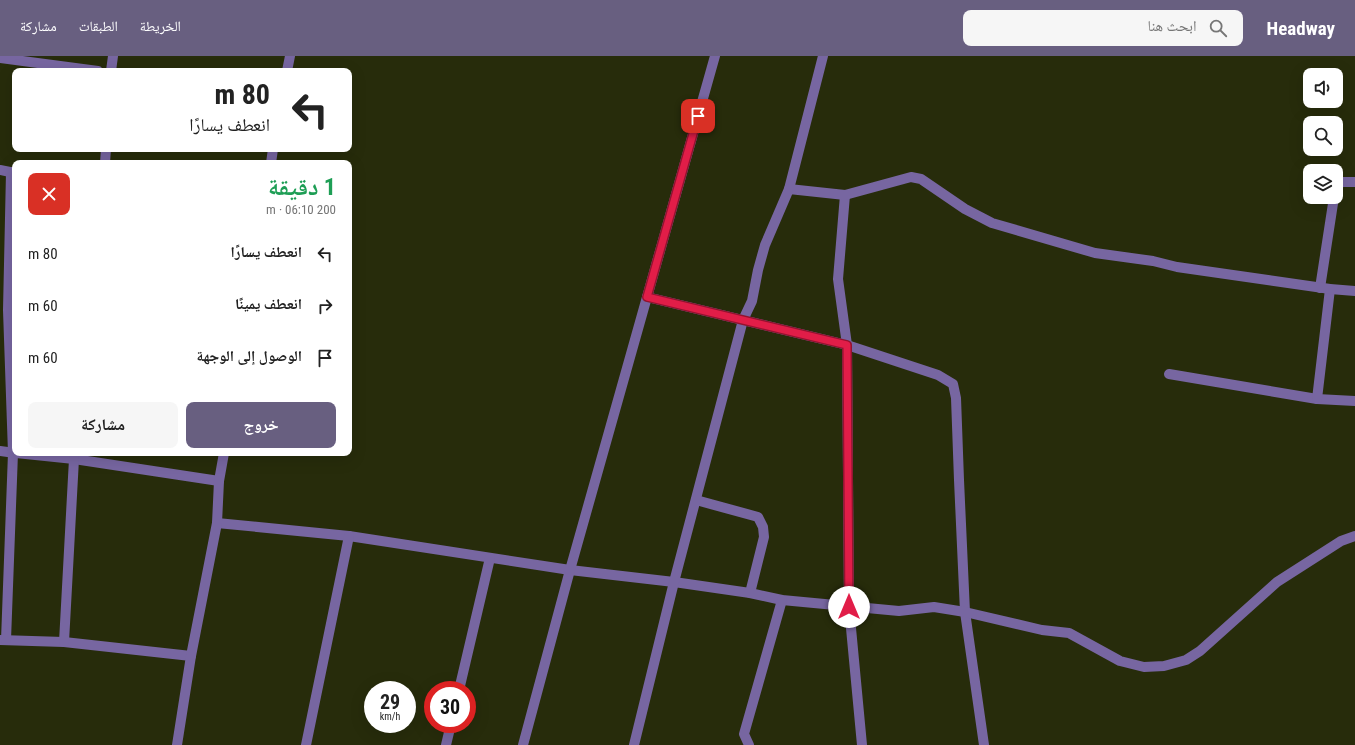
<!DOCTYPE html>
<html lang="ar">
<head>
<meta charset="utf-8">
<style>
  body { margin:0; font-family:"Roboto Condensed","Noto Naskh Arabic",sans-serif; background:#f6f6f6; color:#222; direction:rtl; height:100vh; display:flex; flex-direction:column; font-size:15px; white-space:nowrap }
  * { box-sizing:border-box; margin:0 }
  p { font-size:13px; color:#767676 }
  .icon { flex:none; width:22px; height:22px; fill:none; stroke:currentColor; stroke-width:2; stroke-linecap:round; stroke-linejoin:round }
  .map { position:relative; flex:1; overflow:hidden; direction:ltr }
  .drawer { position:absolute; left:12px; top:104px; width:340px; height:296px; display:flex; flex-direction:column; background:#fff; border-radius:8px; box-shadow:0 4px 16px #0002; direction:rtl }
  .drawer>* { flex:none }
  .banner { position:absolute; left:12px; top:12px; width:340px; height:84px; border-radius:8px; box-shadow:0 4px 16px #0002; direction:rtl; background:#fff; color:#222; overflow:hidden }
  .controls { position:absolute; left:1303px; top:12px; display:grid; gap:8px }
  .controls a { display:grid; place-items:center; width:40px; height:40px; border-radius:8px; background:#fff; box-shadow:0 4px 16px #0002; font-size:20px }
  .speed { position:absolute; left:364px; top:625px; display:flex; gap:8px; font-size:20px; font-weight:700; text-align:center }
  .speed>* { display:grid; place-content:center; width:52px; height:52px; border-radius:50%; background:#fff; box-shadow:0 4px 16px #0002; line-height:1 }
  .speed small { font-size:10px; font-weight:400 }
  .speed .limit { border:6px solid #d22; background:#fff; color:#111 }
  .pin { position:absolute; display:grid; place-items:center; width:34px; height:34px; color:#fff; margin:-17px; border-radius:8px; box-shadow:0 2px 6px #0006 }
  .me { position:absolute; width:44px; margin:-22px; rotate:0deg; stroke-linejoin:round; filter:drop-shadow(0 0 3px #0008) }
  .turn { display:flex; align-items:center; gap:14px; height:84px; padding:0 16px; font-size:18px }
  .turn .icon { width:52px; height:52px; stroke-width:2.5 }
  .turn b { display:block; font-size:28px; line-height:34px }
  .round { display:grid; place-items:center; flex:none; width:42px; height:42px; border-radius:8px; background:#f6f6f6 }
  .overview { display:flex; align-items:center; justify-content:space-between; height:68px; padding:0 16px }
  h1 { font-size:24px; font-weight:700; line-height:30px; color:#1e9e55 }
  .button { display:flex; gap:8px; margin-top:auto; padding:8px 16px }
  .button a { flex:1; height:46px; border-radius:8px; background:#685f80; color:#fff; font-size:16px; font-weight:700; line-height:46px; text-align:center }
  .button a+a { background:#f6f6f6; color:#222 }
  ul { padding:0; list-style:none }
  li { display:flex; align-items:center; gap:12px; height:52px; padding:0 16px }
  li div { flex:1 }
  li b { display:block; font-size:15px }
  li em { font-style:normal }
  header { display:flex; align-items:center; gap:24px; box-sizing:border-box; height:56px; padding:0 20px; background:#685f80; color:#fff }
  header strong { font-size:19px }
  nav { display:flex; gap:22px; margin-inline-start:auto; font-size:14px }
  .search { width:280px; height:36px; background:#f6f6f6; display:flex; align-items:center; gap:10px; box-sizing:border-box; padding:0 14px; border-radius:8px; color:#767676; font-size:15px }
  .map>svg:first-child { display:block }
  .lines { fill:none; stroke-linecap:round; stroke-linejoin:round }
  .minor { stroke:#7766a1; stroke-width:10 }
  .route-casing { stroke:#92132f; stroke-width:10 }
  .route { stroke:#e11d48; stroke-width:7 }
</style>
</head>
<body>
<header>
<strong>Headway</strong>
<div class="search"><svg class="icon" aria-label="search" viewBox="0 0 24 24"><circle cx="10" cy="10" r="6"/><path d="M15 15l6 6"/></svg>ابحث هنا</div>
<nav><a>الخريطة</a><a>الطبقات</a><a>مشاركة</a></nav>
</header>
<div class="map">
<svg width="1355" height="689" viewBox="0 0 1355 689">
  <rect width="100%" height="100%" fill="#272c0b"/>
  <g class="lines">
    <g class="minor">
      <path d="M0 2 98 15"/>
      <path d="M111 15 113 0"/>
      <path d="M287 15 290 0"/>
      <path d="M105 107 106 93"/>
      <path d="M271 107 273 93"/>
      <path d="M0 114 15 117"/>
      <path d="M1336 132 1341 126H1355"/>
      <path d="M789 133 823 0"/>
      <path d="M845 139 838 223 847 289 938 319 953 328 956 342 959 424 965 556 984 689"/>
      <path d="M1320 232 1334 141"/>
      <path d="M647 241 847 289 849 551 862 689"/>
      <path d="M1169 318 1317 343 1355 345"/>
      <path d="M1317 343 1330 233"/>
      <path d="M0 395 15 397"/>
      <path d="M16 397 74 403 219 425"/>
      <path d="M696 444 758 461 763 471 764 481 750 537"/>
      <path d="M217 467 349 480 570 514 674 526 750 537 782 544 899 555 934 551 965 556 1042 574 1069 577 1120 605 1144 611 1164 610 1186 604 1200 595 1277 526 1341 485 1355 480"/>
      <path d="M0 584 64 586 191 600"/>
      <path d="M6 584 13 397 8 254 11 116"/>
      <path d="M64 586 74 403"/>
      <path d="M459 634 490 502"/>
      <path d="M177 689 191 600 217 467 219 425 224 397"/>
      <path d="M306 689 349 480"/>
      <path d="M446 689 451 668"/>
      <path d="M523 689 570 514 715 0"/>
      <path d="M634 689 674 526 743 264 752 245 758 214 765 189 789 133 845 139 911 121 921 123 965 153 992 167 1095 197 1153 205 1177 211 1330 233 1355 235"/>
      <path d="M749 689 744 678 782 544"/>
    </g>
  </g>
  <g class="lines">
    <defs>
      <path id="route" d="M698 60 647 241 847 289 849 551"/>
    </defs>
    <use href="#route" class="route-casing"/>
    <use href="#route" class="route"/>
  </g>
</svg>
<div class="controls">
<a><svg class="icon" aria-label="sound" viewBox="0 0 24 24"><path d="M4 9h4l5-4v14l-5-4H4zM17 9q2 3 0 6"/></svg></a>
<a><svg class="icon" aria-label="search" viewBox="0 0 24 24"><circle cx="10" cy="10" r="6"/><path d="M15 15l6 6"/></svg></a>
<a><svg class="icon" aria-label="layers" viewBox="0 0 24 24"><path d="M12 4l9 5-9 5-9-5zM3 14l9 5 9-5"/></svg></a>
</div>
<div class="speed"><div>29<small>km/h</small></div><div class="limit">30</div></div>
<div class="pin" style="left:698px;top:60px;background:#d93025"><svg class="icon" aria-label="arrive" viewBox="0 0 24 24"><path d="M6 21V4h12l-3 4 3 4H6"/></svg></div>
<svg class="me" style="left:849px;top:551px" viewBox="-20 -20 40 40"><circle r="19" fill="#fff"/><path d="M0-13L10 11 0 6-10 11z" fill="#e11d48"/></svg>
<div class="banner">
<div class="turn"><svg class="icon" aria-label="left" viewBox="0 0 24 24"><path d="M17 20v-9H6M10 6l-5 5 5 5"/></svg><div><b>80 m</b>انعطف يسارًا</div></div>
</div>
<section class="drawer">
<div class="overview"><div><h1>1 دقيقة</h1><p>200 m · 06:10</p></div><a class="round" style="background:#d93025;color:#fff"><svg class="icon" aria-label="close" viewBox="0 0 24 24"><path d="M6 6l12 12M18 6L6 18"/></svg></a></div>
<ul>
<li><svg class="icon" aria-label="left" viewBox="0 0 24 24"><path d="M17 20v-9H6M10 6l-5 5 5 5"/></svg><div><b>انعطف يسارًا</b></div><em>80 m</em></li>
<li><svg class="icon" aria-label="right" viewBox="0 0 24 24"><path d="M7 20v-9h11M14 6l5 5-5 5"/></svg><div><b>انعطف يمينًا</b></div><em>60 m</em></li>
<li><svg class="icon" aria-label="arrive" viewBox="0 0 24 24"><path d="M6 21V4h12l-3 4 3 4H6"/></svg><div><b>الوصول إلى الوجهة</b></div><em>60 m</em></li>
</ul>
<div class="button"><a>خروج</a><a>مشاركة</a></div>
</section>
</div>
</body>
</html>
